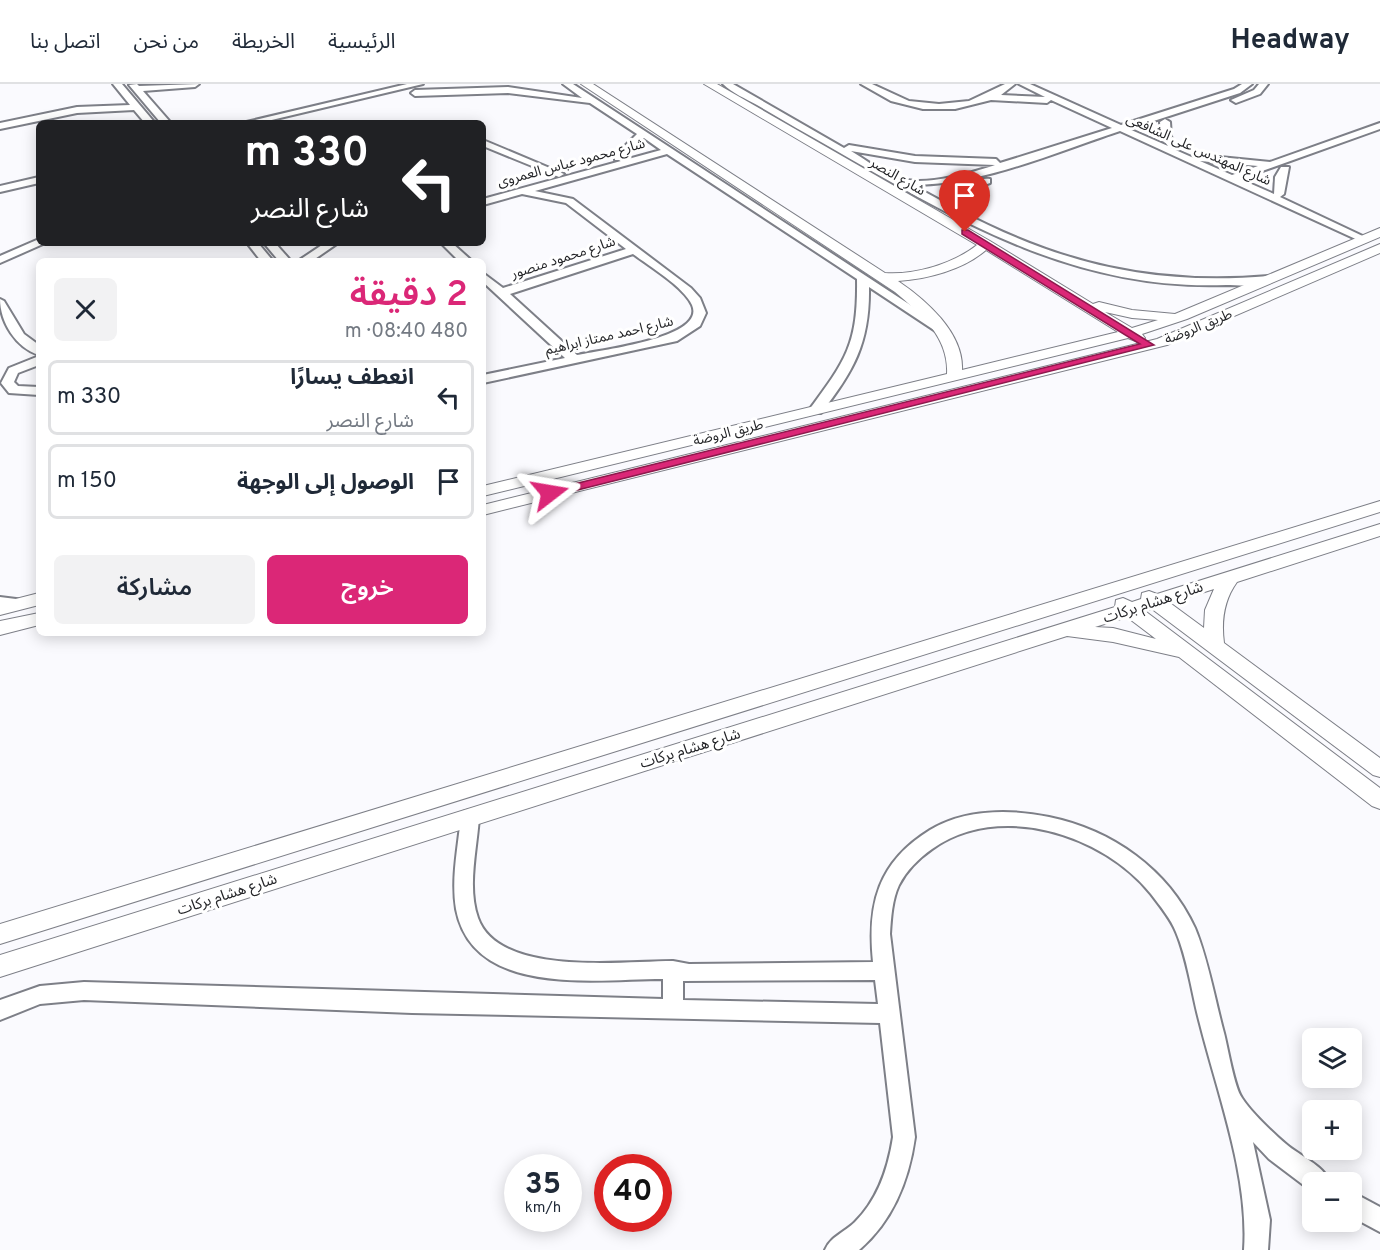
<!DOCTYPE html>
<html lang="ar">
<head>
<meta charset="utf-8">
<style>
  body { margin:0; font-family:Overpass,"Noto Sans Arabic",sans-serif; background:#f2f2f3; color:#1f2937; direction:rtl; height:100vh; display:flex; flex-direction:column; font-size:22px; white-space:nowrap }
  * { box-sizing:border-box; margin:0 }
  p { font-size:20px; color:#747a83 }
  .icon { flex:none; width:33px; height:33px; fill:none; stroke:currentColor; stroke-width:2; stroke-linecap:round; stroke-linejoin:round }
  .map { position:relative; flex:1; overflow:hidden; direction:ltr }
  .side { position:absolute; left:36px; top:174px; width:450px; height:378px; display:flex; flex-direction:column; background:#fff; border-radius:9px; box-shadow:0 3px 15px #0003; direction:rtl }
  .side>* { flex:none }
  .top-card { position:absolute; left:36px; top:36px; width:450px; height:126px; border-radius:9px; box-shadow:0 3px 15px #0003; direction:rtl; background:#202124; color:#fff; overflow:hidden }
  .controls { position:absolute; left:1302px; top:944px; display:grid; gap:12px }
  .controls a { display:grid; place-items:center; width:60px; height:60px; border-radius:9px; background:#fff; box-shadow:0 3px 15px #0003; font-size:30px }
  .speed { position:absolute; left:504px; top:1070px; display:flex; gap:12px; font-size:30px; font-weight:700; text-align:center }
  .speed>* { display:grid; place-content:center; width:78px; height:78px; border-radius:50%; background:#fff; box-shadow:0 3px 15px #0003; line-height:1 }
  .speed small { font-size:15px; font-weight:400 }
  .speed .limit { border:9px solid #d22; background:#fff; color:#111 }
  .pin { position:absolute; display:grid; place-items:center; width:51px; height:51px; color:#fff; margin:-62px -26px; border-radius:50% 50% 50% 0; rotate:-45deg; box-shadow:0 0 6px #0007 }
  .pin .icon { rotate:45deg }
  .me { position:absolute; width:66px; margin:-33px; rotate:76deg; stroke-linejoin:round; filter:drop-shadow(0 0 4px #0008) }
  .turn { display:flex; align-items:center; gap:21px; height:126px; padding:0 18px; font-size:27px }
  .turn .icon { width:78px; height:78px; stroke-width:2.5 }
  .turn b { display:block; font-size:42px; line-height:51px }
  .round { display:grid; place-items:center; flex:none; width:63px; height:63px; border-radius:9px; background:#f2f2f3 }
  .overview { display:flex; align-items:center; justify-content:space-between; height:102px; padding:0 18px }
  h1 { font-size:36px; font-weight:600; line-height:45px; color:#db2777 }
  .primary-button { display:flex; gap:12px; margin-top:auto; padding:12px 18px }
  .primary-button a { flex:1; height:69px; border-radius:9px; background:#db2777; color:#fff; font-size:24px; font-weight:600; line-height:69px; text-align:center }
  .primary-button a+a { background:#f2f2f3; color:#1f2937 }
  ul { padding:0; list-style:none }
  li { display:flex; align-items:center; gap:18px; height:75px; margin:0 12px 9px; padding:0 6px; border:3px solid #e0e1e3; border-radius:9px }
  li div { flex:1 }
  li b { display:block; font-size:22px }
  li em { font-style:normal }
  header { display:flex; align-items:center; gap:36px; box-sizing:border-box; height:84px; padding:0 30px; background:#fff; border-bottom:2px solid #e0e1e3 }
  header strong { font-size:28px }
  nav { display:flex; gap:33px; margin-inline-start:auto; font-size:21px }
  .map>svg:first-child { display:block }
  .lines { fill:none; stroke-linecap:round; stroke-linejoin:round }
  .minor-casing { stroke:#7d7f87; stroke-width:4 }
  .tertiary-casing { stroke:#7d7f87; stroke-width:2 }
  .minor { fill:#fff; fill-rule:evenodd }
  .tertiary { fill:#fff; fill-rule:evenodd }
  .route { fill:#db2777; stroke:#8e194d; stroke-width:1.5 }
  .labels { text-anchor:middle; stroke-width:6; stroke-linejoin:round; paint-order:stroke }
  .far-street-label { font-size:14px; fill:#242528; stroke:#fff }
  .street-label { font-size:15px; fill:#242528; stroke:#fff }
</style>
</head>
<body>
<header>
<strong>Headway</strong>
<nav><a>الرئيسية</a><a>الخريطة</a><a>من نحن</a><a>اتصل بنا</a></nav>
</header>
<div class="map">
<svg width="1380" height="1166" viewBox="0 0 1380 1166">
  <rect width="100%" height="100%" fill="#fafafe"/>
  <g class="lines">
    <defs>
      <g id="minor">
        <path d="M113 0H122L155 39H145L134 26 77 29 0 45V39L77 23 130 21Z"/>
        <path d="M137 0 139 2 199 0 195 3 143 7 171 39H161L129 1Z"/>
        <path d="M407 0H423L259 39H242Z"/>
        <path d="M563 0H573L947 245 937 248 869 203C870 258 854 287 821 329H811L809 326C846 276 858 260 857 195L667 70 535 107 573 115 691 204 700 214 706 229 700 242 677 257 483 299V291L565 274 483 198V189L503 204 626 165 566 119 522 110 483 121V115L661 66 644 54 621 76H615V72L637 50 590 19 508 9 415 12 411 9 415 6 508 3 582 14ZM633 170C649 182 684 203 692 221 707 254 599 266 577 271L510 210Z"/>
        <path d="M723 0H733L844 64 849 61 915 72 996 75 1000 79 1112 44 1051 16 1047 19 991 16 955 25H923L891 17 861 0H872L909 17 939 20 969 17 1005 0H1015L1001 11 1045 13 1019 0H1030L1121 41 1234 5 1242 0H1252L1240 9 1129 45 1168 62 1161 53 1160 38 1165 35 1170 38 1171 53 1177 61 1171 64 1196 75 1200 71 1270 78 1380 39V45L1240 95 1274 110 1275 93 1281 83H1289L1284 110 1280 113 1369 155 1360 157 1120 47C1053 69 983 101 912 101L949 121C955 106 973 93 990 95V99C975 104 960 110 958 126 1061 180 1153 202 1269 192L1275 195C1265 204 1239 201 1226 201 1074 207 955 135 828 62 805 49 781 35 757 21 746 15 732 9 723 0ZM851 67 915 78 995 81C971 89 924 103 899 94 883 89 866 76 851 67ZM1200 77 1258 82 1232 91Z"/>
        <path d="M1259 0H1268L1260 10 1236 19 1231 16 1254 6Z"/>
        <path d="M483 56 564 90 559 93 483 62Z"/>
        <path d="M39 93V99L0 108V102Z"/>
        <path d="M39 155V159L43 160 0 179V172Z"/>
        <path d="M247 159H258L273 177H261Z"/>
        <path d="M264 159H275L291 177H279Z"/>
        <path d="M325 159H338L312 177H298Z"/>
        <path d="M441 159H452L472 177H459Z"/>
        <path d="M0 215 4 217 24 250 39 261V271C16 264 0 238 0 215Z"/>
        <path d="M39 272V281L18 289 14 298 18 302 39 303V311L9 309 1 299 9 284Z"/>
        <path d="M0 513 24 516 26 520 18 525 0 523Z"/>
        <path d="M470 726 477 728 479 733C477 765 467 803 478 834 499 893 622 877 673 877L689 880 873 878C867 820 878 778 930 746 964 725 1011 725 1049 733 1112 746 1168 785 1195 844 1208 875 1215 916 1224 949 1228 964 1234 1003 1242 1014 1251 1028 1273 1049 1286 1060 1300 1072 1323 1081 1330 1098H1312V1107L1310 1106 1269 1075 1253 1058 1270 1136 1268 1166H1244C1249 1093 1218 1011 1200 940 1192 911 1188 876 1176 848 1171 835 1160 822 1151 810 1103 750 999 717 932 765 919 774 906 787 899 801 892 816 891 834 890 850L915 1053C909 1096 893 1137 859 1166H825C830 1153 845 1148 855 1138 878 1115 888 1085 893 1053L880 939 412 929 84 916 40 920 0 936V916L40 902 84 898 663 915V895C596 895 473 914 456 825 451 795 458 763 461 733L463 728ZM875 896 878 920 683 916V897Z"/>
        <path d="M1352 1108 1380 1123V1148L1352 1133Z"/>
      </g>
      <g id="tertiary">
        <path d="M581 0H593L885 189C915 191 953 180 977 161L704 0H717L990 157 1093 220 1099 218 1132 226 1175 230 1380 144V153L1187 235 1142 250 1145 254 1143 257 1138 258 1128 254 483 412V402L947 290C949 253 921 230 895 208ZM986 166 1118 248 962 286C964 249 926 216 898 197 927 195 963 186 986 166ZM1105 228 1132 234 1158 236 1132 244Z"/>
        <path d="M1380 160V169L1167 261 483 431V421L1157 255Z"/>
        <path d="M1380 417V428L0 860V840Z"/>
        <path d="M1380 440V452L1237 498C1224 516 1221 536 1224 559L1380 674V693L1373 691 1152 525 1145 527 1380 704V725L1372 722 1179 573 1113 558 1067 552 0 893V871L1115 523 1116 516 1123 514 1132 518 1141 515 1142 509 1149 507 1157 510ZM1214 505 1205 526 1204 544 1170 519ZM1127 533 1156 555 1113 544 1095 543Z"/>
        <path d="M39 509V521L0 531V519Z"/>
        <path d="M39 529V541L0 551V537Z"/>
      </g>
    </defs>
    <use href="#minor" class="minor-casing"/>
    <use href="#tertiary" class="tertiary-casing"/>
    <use href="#minor" class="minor"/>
    <use href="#tertiary" class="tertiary"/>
  </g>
  <path class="route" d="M962 146H968L1154 261 550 413 544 409 550 406 1140 260 962 150Z"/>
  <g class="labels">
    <g class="far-street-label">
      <text transform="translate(1199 65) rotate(24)" y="5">شارع المهندس على الشافعى</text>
      <text transform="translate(571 78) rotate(-15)" y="5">شارع محمود عباس العمروى</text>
      <text transform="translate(898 92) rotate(30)" y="5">شارع النصر</text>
      <text transform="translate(563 173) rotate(-18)" y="5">شارع محمود منصور</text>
      <text transform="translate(1198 242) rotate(-22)" y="5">طريق الروضة</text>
      <text transform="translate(609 251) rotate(-13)" y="5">شارع احمد ممتاز ابراهيم</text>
      <text transform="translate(728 348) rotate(-14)" y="5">طريق الروضة</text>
    </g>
    <g class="street-label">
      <text transform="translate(1153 518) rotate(-18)" y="5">شارع هشام بركات</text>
      <text transform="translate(690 664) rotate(-17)" y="5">شارع هشام بركات</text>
      <text transform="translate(227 810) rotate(-18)" y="5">شارع هشام بركات</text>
    </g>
  </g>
</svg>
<div class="controls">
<a><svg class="icon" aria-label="layers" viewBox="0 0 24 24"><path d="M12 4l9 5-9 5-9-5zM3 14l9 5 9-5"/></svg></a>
<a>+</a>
<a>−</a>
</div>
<div class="speed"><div>35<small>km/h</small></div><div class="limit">40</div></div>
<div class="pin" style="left:965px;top:148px;background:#d93025"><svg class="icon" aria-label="arrive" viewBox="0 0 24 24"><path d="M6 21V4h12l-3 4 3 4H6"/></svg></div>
<svg class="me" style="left:550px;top:409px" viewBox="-20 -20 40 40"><path d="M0-17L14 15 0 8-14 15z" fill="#db2777" stroke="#fff" stroke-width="4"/></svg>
<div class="top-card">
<div class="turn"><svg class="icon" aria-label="left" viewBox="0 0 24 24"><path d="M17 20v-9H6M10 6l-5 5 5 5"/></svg><div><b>330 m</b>شارع النصر</div></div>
</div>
<section class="side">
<div class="overview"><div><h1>2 دقيقة</h1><p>480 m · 08:40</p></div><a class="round"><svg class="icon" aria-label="close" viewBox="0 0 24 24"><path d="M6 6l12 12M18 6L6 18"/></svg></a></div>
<ul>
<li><svg class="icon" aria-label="left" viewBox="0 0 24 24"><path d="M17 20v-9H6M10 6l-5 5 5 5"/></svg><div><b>انعطف يسارًا</b><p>شارع النصر</p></div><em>330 m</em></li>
<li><svg class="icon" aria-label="arrive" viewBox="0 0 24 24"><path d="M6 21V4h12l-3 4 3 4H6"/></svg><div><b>الوصول إلى الوجهة</b></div><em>150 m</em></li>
</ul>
<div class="primary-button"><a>خروج</a><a>مشاركة</a></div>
</section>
</div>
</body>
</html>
